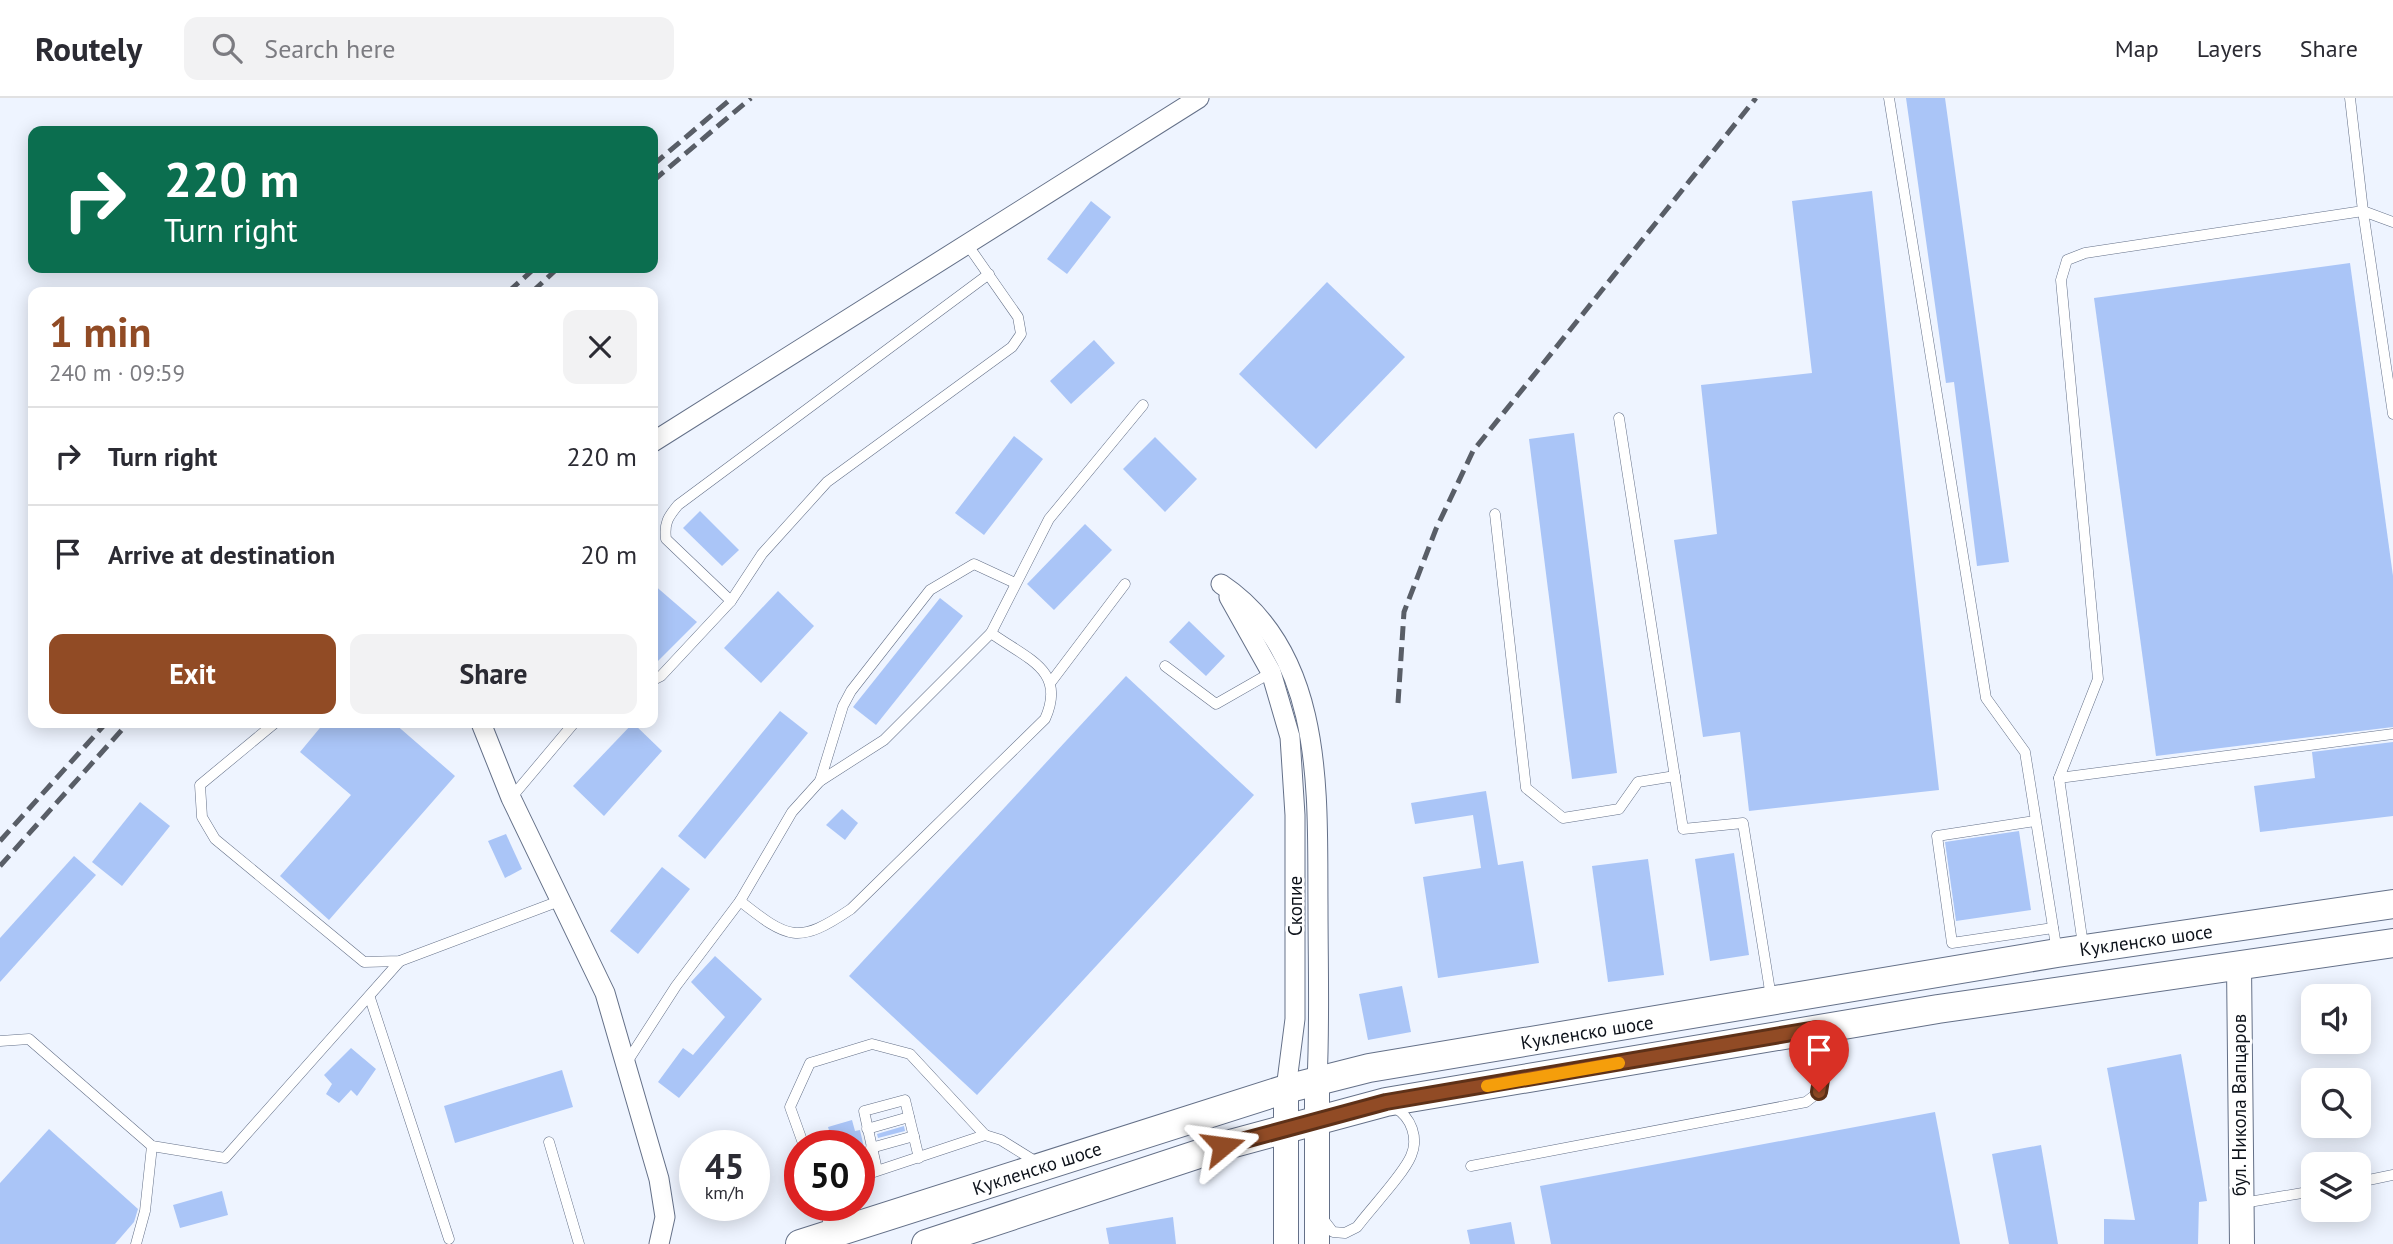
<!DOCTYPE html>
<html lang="en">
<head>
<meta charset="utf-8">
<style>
  body { margin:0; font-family:"PT Sans",sans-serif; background:#f2f2f3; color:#2b2b33; height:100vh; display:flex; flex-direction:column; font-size:26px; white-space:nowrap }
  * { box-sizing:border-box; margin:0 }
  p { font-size:23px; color:#7c7c81 }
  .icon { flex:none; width:38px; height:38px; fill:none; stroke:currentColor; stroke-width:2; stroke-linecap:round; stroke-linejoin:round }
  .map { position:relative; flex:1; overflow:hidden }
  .panel { position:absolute; left:28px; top:189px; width:630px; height:441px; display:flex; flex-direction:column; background:#fff; border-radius:14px; box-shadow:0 4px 18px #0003 }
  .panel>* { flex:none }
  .top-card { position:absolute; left:28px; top:28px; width:630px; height:147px; border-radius:14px; box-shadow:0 4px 18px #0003; background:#0b6e4f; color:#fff; overflow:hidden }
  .fabs { position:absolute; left:2301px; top:886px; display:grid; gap:14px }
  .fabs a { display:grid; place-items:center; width:70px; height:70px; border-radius:14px; background:#fff; box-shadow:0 4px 18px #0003; font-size:35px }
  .speed { position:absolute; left:679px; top:1032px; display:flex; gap:14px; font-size:35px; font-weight:700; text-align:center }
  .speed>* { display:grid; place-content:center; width:91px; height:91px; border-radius:50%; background:#fff; box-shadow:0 4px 18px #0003; line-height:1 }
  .speed small { font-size:18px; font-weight:400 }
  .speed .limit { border:10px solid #d22; background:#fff; color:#111 }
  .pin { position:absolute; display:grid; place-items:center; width:60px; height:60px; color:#fff; margin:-72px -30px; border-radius:50% 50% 50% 0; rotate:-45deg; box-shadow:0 0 7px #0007 }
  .pin .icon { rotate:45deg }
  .me { position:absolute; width:77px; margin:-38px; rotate:74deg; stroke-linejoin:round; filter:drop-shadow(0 0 5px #0008) }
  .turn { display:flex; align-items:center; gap:24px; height:147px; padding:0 21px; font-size:32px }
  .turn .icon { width:91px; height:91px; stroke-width:2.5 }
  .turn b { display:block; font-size:49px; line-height:60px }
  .round { display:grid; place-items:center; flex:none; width:74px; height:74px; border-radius:14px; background:#f2f2f3 }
  .head { display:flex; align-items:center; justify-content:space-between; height:119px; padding:0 21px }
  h1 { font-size:42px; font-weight:700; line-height:52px; color:#914b25 }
  .primary-button { display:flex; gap:14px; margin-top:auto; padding:14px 21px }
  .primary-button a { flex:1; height:80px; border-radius:14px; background:#914b25; color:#fff; font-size:28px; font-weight:700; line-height:80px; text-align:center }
  .primary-button a+a { background:#f2f2f3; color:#2b2b33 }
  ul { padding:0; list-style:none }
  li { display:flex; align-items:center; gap:21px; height:98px; padding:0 21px; border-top:2px solid #e1e1e2 }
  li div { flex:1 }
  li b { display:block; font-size:26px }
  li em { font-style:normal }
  header { display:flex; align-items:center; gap:42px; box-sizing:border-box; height:98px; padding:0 35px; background:#fff; border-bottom:2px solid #e1e1e2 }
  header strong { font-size:33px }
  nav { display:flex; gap:38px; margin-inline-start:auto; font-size:24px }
  .search { width:490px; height:63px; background:#f2f2f3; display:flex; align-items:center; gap:18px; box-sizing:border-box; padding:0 24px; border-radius:14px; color:#7c7c81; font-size:26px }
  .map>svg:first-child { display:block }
  .building { fill:#aac5f7 }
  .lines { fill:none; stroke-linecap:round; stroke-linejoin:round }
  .service-casing { stroke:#647088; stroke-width:11 }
  .minor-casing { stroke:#647088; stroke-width:21 }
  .tertiary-casing { stroke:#647088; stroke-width:26 }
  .secondary-casing { stroke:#647088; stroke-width:30 }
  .service { stroke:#fff; stroke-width:10 }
  .minor { stroke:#fff; stroke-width:19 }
  .tertiary { stroke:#fff; stroke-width:24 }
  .secondary { stroke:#fff; stroke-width:28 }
  .rail { stroke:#595e67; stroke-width:5; stroke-dasharray:14 7; stroke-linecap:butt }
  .route-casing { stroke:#5e3118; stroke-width:18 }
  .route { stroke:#914b25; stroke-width:12 }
  .slow { stroke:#f59e0b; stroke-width:12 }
  .labels { text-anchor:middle; stroke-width:5; stroke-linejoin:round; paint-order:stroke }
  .street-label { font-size:19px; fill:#0d121a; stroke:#fff }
</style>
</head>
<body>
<header>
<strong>Routely</strong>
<div class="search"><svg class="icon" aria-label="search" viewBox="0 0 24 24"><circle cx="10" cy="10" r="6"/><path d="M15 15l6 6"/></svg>Search here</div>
<nav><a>Map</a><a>Layers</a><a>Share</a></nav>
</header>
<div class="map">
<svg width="2393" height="1146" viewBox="0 0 2393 1146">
  <rect width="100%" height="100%" fill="#eef4ff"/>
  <g class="building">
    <path d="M1906 0H1945L2009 464 1977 468 1954 284 1946 285Z"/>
    <path d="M1872 93 1939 692 1749 713 1740 634 1703 639 1674 442 1717 436 1701 287 1812 275 1792 103Z"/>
    <path d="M1091 103 1111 119 1067 176 1047 161Z"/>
    <path d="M2350 165 2393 478V629L2156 658 2094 200Z"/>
    <path d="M1327 184 1405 259 1316 351 1239 276Z"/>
    <path d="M1094 242 1115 265 1071 306 1050 283Z"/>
    <path d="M1574 335 1617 675 1572 681 1529 341Z"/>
    <path d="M1014 338 1043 361 984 437 955 415Z"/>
    <path d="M1155 339 1197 381 1165 414 1123 371Z"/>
    <path d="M700 413 739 452 722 468 683 430Z"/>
    <path d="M1085 426 1112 452 1054 512 1027 486Z"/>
    <path d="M653 486 697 524 653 568Z"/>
    <path d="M778 493 814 528 761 585 724 550Z"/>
    <path d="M940 500 963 518 876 627 853 609Z"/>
    <path d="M1189 523 1225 558 1206 578 1169 544Z"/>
    <path d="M1126 578 1254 697 977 997 849 878Z"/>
    <path d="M780 613 808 635 705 761 678 738Z"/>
    <path d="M324 625H394L455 678 329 822 280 778 351 697 300 654Z"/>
    <path d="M633 625 662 653 604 718 573 688Z"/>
    <path d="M2393 644V718L2260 734 2254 688 2315 680 2312 654Z"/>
    <path d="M1486 693 1498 767 1523 763 1539 865 1438 880 1423 779 1481 770 1473 717 1415 726 1411 705Z"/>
    <path d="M140 704 170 728 122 788 92 764Z"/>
    <path d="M842 711 858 725 845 742 826 727Z"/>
    <path d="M2019 733 2031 812 1956 823 1945 744Z"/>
    <path d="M506 736 522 771 505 780 488 743Z"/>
    <path d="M1734 755 1749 857 1710 863 1695 761Z"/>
    <path d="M74 758 96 777 0 884V840Z"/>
    <path d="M1648 761 1664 877 1608 884 1592 768Z"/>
    <path d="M662 769 690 791 638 856 610 833Z"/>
    <path d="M715 858 762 901 679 1000 658 984 683 950 693 957 725 919 691 884Z"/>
    <path d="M1402 888 1411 934 1368 942 1359 896Z"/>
    <path d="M351 950 376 971 357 998 351 992 339 1005 326 996 332 986 324 977Z"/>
    <path d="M2181 956 2207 1103 2199 1104 2198 1146H2104V1121L2135 1122 2107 970Z"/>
    <path d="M562 972 573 1009 455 1045 444 1008Z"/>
    <path d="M1935 1014 1960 1146H1551L1540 1088Z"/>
    <path d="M852 1022 855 1033 860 1032 865 1054 859 1056V1048H817L816 1043 831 1039 828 1029Z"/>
    <path d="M904 1028 905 1033 878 1040 877 1036Z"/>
    <path d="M49 1031 138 1111 134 1124 115 1146H0V1085Z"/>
    <path d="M2041 1047 2058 1146H2009L1992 1056Z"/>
    <path d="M222 1093 228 1117 180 1130 173 1107Z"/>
    <path d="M1173 1119 1176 1146H1109L1106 1130Z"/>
    <path d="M1511 1124 1515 1146H1470L1467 1132Z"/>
  </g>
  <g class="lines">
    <defs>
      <g id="service">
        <path d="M1889 0 1986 600 2025 654 2057 854"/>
        <path d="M2393 124 2363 113 2393 316"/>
        <path d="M1619 320 1683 731 1743 725 1771 899"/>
        <path d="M1495 416 1526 690 1563 720 1619 711 1638 684 1675 678"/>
        <path d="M731 503 666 441C664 425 668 419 678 407L989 176"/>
        <path d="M1165 568 1216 606 1272 574"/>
        <path d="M653 582 661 578 731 503 762 456 827 384 1012 249 1021 236 1018 219 967 146"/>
        <path d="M1051 584 1125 486"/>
        <path d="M275 625 200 687 202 719 215 741 364 864 400 863 562 802"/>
        <path d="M2059 680 2393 636"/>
        <path d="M820 683 843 608 851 593 930 492 974 466 1015 485"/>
        <path d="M511 700 574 625"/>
        <path d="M2035 723 1937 738 1952 845 2053 830"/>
        <path d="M740 803C788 841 798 847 851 811L1045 621C1067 572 1027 561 991 535"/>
        <path d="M2083 847 2059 680 2098 581 2061 182 2067 162 2085 155 2363 113 2350 0"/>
        <path d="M370 900 449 1141"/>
        <path d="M0 943 29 941 152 1048 225 1060 400 863"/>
        <path d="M627 964 676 888 740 803 792 714 820 683 884 642 991 535 1049 421 1143 307"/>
        <path d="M867 1031 909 1019"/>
        <path d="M549 1044 579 1146"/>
        <path d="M804 1048 790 1009 810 965 872 946 910 956 985 1037"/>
        <path d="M871 1050 914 1038"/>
        <path d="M1471 1068 1806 1004 1819 994 1822 975 1817 935"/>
        <path d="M877 1072 864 1013 905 1002 919 1060"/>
        <path d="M859 1079 985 1037 1001 1042 1038 1065"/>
        <path d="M2359 1084 2393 1077"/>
        <path d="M2243 1105 2314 1093"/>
        <path d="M824 1108 831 1134"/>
        <path d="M1323 1121 1333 1134 1345 1135 1357 1129C1371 1110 1403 1077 1411 1058 1419 1040 1411 1019 1395 1010"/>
        <path d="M136 1146 145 1113 152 1048"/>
      </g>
      <g id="minor">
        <path d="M653 344 1199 0"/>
        <path d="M1221 486C1326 556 1317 697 1318 807 1318 866 1320 924 1317 983"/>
        <path d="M1229 499 1271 574 1290 639 1295 717V921L1286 991"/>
        <path d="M481 625 511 700 605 895 659 1081 665 1119 659 1146"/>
      </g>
      <g id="tertiary">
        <path d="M2239 867 2242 1146"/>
        <path d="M1286 991V1146"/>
        <path d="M1317 1146V983"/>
      </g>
      <g id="secondary">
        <path d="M800 1146 1286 991 1369 970 2057 855 2393 806"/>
        <path d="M926 1146 1223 1048 1386 1004 1938 911 2393 845"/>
      </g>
    </defs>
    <use href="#service" class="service-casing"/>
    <use href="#minor" class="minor-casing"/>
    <use href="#tertiary" class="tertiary-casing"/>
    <use href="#secondary" class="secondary-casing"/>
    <use href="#service" class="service"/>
    <use href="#minor" class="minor"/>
    <use href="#tertiary" class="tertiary"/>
    <use href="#secondary" class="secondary"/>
    <g class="rail">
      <path d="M653 67 732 0"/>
      <path d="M653 83 751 0"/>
      <path d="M508 194 535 170"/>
      <path d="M532 194 558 170"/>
      <path d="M1398 605 1404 514 1436 431 1473 353 1756 0"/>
      <path d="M0 743 106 625"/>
      <path d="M0 768 128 625"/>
    </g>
  </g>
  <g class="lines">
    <defs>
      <path id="route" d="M1223 1048 1386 1004 1816 931 1822 975 1819 994"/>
    </defs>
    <use href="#route" class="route-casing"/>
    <use href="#route" class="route"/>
    <path class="slow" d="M1487 988 1619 965"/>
  </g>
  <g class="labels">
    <g class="street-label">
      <text transform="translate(1295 808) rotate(-90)" y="7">Скопие</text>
      <text transform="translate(2146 842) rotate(-8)" y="7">Кукленско шосе</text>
      <text transform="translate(1587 934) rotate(-9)" y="7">Кукленско шосе</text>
      <text transform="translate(2239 1007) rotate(-90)" y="7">бул. Никола Вапцаров</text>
      <text transform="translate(1037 1070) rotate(-18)" y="7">Кукленско шосе</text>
    </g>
  </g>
</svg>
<div class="fabs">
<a><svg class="icon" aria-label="sound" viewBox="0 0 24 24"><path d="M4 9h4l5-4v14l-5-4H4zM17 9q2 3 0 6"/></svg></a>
<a><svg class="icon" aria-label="search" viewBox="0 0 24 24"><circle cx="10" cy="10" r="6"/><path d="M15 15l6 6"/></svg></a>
<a><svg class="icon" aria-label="layers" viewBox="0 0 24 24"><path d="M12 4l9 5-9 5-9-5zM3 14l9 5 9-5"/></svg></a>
</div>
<div class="speed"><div>45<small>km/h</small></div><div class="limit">50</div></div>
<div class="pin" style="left:1819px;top:994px;background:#d93025"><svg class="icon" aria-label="arrive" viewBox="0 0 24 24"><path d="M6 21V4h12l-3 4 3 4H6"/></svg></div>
<svg class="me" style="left:1223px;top:1048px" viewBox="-20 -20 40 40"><path d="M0-17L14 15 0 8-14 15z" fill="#914b25" stroke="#fff" stroke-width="4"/></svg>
<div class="top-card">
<div class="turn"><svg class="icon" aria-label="right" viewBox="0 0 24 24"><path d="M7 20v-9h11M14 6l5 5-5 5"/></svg><div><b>220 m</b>Turn right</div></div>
</div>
<section class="panel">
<div class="head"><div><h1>1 min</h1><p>240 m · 09:59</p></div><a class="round"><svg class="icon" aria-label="close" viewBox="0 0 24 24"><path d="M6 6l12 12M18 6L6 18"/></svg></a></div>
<ul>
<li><svg class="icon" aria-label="right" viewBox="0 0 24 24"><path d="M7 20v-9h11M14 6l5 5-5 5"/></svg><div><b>Turn right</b></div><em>220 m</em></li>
<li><svg class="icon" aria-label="arrive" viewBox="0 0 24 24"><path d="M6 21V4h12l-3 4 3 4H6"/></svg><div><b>Arrive at destination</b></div><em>20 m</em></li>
</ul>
<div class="primary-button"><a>Exit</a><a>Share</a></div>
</section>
</div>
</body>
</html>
